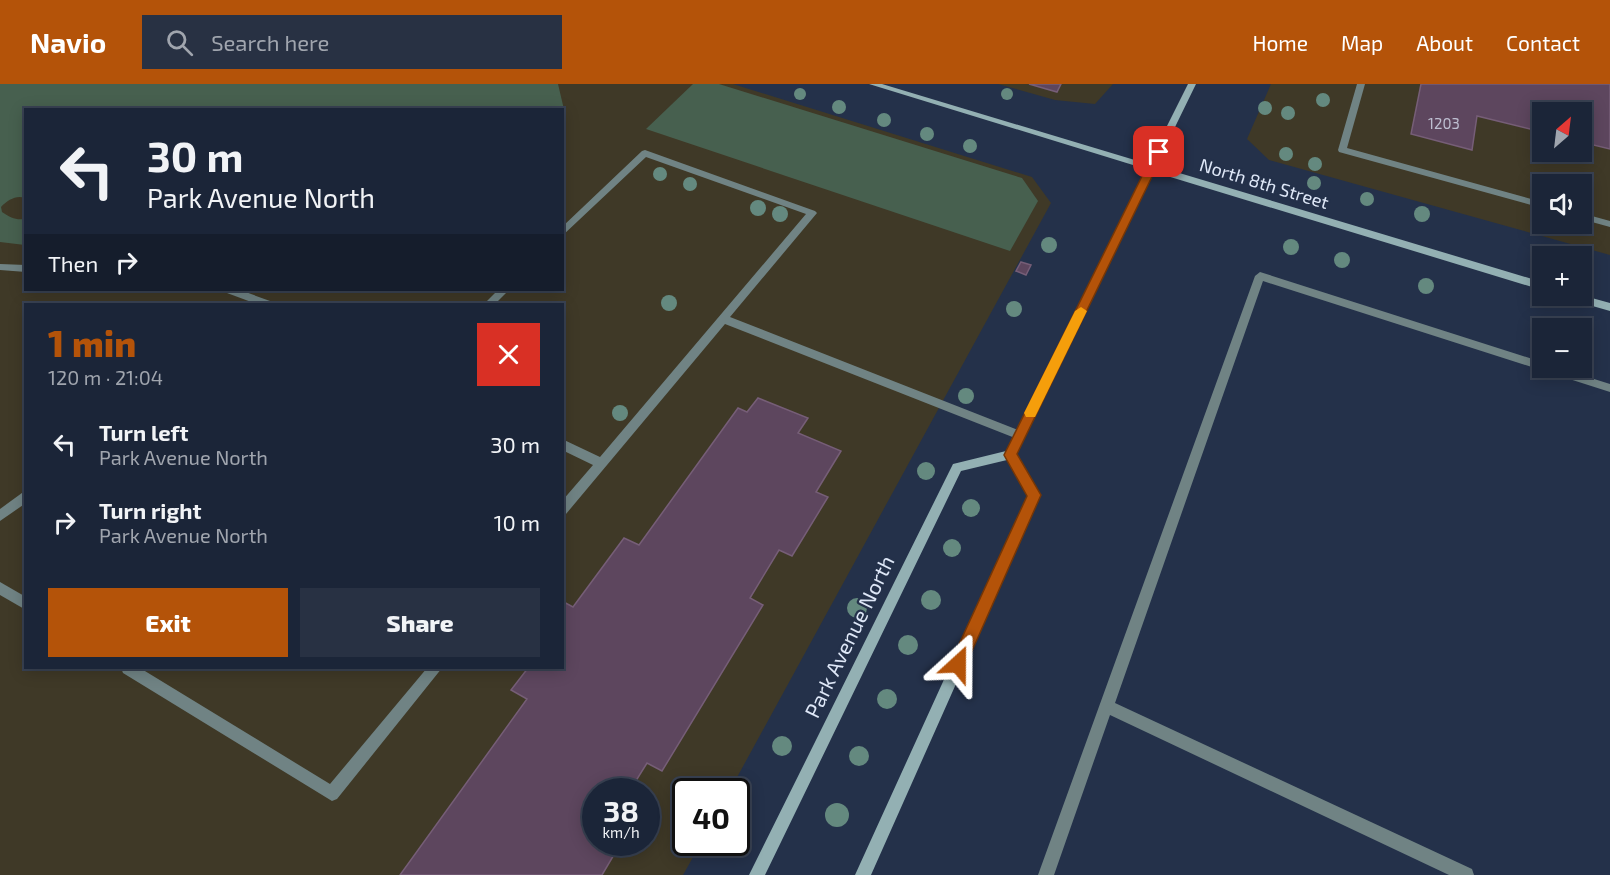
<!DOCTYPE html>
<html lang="en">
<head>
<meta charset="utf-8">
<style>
  body { margin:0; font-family:"Exo 2",sans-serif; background:#283143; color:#f1f3f6; height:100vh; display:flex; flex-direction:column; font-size:22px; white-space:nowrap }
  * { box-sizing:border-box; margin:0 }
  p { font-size:20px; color:#a0a5ae }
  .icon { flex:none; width:33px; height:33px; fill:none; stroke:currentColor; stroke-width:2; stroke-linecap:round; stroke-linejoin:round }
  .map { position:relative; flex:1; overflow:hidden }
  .sheet { position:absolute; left:24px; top:219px; width:540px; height:366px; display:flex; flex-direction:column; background:#1b2538; border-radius:0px; box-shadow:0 3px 15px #0003,0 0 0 2px #394253 }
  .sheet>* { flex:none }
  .guide { position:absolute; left:24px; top:24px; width:540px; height:183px; border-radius:0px; box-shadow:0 3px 15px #0003,0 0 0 2px #394253; background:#1b2538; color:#f1f3f6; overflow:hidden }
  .needle { width:39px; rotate:28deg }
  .tools { position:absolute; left:1532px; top:18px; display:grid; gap:12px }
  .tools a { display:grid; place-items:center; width:60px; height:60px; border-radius:0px; background:#1b2538; box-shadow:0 3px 15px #0003,0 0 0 2px #394253; font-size:30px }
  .speed { position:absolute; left:582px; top:694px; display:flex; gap:12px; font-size:30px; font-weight:700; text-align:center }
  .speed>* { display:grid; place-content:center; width:78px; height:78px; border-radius:50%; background:#1b2538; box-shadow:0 3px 15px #0003,0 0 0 2px #394253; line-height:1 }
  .speed small { font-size:15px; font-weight:400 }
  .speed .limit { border:3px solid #111; border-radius:9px; background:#fff; color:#111 }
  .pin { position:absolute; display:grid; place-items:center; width:51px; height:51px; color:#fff; margin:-26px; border-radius:12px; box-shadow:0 3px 9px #0006 }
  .me { position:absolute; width:66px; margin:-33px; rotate:24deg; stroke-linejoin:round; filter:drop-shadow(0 0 4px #0008) }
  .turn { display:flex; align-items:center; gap:21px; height:126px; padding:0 24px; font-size:27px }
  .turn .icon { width:78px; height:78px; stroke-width:2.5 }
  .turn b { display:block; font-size:42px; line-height:51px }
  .then { display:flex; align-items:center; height:57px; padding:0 24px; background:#0003; gap:12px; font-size:22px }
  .round { display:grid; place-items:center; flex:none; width:63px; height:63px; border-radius:0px; background:#283143 }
  .summary { display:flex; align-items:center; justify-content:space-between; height:102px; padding:0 24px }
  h1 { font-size:36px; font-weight:800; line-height:45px; color:#b45309 }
  .primary-button { display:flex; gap:12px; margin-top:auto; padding:12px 24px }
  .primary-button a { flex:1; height:69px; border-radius:0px; background:#b45309; color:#fff; font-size:24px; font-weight:800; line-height:69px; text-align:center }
  .primary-button a+a { background:#283143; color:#f1f3f6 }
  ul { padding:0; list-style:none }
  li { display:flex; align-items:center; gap:18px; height:78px; padding:0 24px }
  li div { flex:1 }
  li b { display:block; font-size:22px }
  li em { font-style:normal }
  header { display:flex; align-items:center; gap:36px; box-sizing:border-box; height:84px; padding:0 30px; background:#b45309; color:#fff }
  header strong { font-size:28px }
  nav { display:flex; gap:33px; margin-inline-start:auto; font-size:21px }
  .search { width:420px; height:54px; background:#283143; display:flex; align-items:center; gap:15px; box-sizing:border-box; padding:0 21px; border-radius:0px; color:#a0a5ae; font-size:22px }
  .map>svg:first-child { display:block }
  .commercial { fill:#3f3927; fill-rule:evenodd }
  .green { fill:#47604f }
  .building { fill:#5d465e; stroke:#765e77; stroke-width:1.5 }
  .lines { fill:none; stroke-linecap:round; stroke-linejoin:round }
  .lane { fill:#708384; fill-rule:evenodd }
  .secondary { fill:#93b0b3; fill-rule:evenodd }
  .tree { fill:#64897f }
  .route { fill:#b45309; stroke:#753606; stroke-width:1.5 }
  .slow { fill:#f59e0b }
  .labels { text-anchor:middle; stroke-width:4.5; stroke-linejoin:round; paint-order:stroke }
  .far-number-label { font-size:15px; fill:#bebfd1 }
  .far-street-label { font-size:18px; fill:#dee7f7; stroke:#24314a }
  .street-label { font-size:21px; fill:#dee7f7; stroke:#24314a }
</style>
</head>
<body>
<header>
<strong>Navio</strong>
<div class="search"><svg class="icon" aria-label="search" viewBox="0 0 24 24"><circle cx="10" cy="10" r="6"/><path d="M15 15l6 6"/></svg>Search here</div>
<nav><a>Home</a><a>Map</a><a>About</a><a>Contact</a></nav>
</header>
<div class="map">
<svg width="1610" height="791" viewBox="0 0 1610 791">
  <rect width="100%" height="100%" fill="#24314a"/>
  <g class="commercial">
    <path d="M0 0H733L1032 93 1051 119 729 708H686V759H701L683 791H0ZM26 26H562V206H26ZM26 220H562V584H26ZM596 708H646V759H596Z"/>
    <path d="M998 0H1113L1095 20 1055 16Z"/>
    <path d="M1271 0H1610V171L1269 76 1247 55ZM1542 28H1581V68H1542ZM1542 100H1581V140H1542Z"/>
  </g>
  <g class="green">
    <path d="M0 0H558L566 34 563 39 562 26H26L25 114C16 111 8 116 1 123L2 128C11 134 15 136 25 135V161L0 158Z"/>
    <path d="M693 0H719L1022 94 1038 117 1010 167 646 45Z"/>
  </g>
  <g class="building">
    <path d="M1029 0H1061L1057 8Z"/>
    <path d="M1421 0H1610V65L1581 58V28H1542V48L1477 32 1472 66 1411 50Z"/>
    <path d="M1021 178 1031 181 1026 191 1016 187Z"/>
    <path d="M758 314 808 334 798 349 841 367 816 408 828 413 792 472 779 466 750 514 763 521 662 687 647 679 629 708H596V759H621L602 791H400L527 615 511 606 528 584H562V517L573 523 624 454 639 461 738 324 747 328Z"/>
  </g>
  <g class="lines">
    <g class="lane">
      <path d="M1357 0H1365L1347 64 1542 118V124L1339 68 1338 66Z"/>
      <path d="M645 66 815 127 817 129 730 233 1023 348 1025 351 1023 354H1015L725 240 566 430 562 431V417L593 381 562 366V355L600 373 806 130 646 73 562 152V143L642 67Z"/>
      <path d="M1581 129 1610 137V143L1581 135Z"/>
      <path d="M0 180 26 181V188L0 186Z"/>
      <path d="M1260 188 1542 278V284H1559L1610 300V308L1263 197 1115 619 1472 785 1474 791H1449L1110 631 1054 791H1038L1255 192Z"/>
      <path d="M226 206H240L270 217 271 220H257L227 209Z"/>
      <path d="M498 206H509L495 220H484Z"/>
      <path d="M26 406V419L0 437V425Z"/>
      <path d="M0 498 26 513V526L0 511Z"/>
      <path d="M121 584H140L330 700 427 584H442L337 715 332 717 123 589Z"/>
    </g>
    <g class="secondary">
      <path d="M869 0H882L1148 80 1188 0H1196L1156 82 1542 198V206L1154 88 1016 371 1040 411 871 791H855L1028 411 1007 376 961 387 765 791H749L953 380 1006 367 1146 85Z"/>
      <path d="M1581 211 1610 219V227L1568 215 1567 212Z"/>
    </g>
  </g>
  <g class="tree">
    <circle cx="800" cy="10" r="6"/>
    <circle cx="1007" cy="10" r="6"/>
    <circle cx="1323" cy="16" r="7"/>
    <circle cx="839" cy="23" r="7"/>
    <circle cx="1265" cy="24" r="7"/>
    <circle cx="1288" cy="29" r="7"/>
    <circle cx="884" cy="36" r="7"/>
    <circle cx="927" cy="50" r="7"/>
    <circle cx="970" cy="62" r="7"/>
    <circle cx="1286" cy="70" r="7"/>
    <circle cx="1315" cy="80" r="7"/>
    <circle cx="660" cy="90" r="7"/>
    <circle cx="1314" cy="99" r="7"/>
    <circle cx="690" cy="100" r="7"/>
    <circle cx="1367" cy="115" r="7"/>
    <circle cx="758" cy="124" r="8"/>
    <circle cx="780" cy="130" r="8"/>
    <circle cx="1422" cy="130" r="8"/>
    <circle cx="1049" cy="161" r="8"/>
    <circle cx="1291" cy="163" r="8"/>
    <circle cx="1342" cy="176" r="8"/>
    <circle cx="1426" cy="202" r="8"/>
    <circle cx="669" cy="219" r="8"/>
    <circle cx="1014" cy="225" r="8"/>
    <circle cx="966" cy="312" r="8"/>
    <circle cx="620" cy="329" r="8"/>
    <circle cx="926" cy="387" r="9"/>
    <circle cx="971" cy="424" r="9"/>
    <circle cx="952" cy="464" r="9"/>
    <circle cx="931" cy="516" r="10"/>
    <circle cx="857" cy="524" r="10"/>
    <circle cx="908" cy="561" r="10"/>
    <circle cx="887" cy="615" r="10"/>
    <circle cx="782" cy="662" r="10"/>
    <circle cx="859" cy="672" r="10"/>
    <circle cx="837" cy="731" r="12"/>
  </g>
  <path class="route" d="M1159 64 1164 68 1017 370 1041 411 964 585 958 587 953 585 950 580 1027 412 1004 371 1154 68Z"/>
  <path class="slow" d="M1081 223 1087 227 1037 329 1035 333H1026L1024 329 1075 227Z"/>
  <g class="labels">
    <g class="far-number-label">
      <text x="1444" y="45">1203</text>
    </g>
    <g class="far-street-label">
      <text transform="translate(1264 100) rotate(17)" y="6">North 8th Street</text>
    </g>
    <g class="street-label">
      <text transform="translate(850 553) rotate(-64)" y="7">Park Avenue North</text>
    </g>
  </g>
</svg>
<div class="tools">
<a><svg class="needle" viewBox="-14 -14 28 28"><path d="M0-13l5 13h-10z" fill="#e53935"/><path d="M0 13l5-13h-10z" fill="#a0a5ae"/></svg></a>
<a><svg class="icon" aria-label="sound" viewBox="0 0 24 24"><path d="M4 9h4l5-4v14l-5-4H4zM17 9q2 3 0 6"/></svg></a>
<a>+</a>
<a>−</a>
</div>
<div class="speed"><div>38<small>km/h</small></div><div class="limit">40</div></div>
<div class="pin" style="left:1159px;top:68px;background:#d93025"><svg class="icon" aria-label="arrive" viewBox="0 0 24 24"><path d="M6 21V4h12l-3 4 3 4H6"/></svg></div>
<svg class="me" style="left:958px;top:580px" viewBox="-20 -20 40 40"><path d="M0-17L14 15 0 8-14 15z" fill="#b45309" stroke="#fff" stroke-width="4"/></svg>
<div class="guide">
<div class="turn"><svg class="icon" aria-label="left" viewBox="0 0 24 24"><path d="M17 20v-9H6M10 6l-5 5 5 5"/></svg><div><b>30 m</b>Park Avenue North</div></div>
<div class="then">Then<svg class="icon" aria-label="right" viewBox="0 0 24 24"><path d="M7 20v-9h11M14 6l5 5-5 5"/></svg></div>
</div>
<section class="sheet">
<div class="summary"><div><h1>1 min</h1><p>120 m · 21:04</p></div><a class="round" style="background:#d93025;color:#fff"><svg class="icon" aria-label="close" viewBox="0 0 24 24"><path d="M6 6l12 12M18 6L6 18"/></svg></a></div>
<ul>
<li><svg class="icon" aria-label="left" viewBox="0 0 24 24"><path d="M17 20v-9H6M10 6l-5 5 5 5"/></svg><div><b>Turn left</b><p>Park Avenue North</p></div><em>30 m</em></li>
<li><svg class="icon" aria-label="right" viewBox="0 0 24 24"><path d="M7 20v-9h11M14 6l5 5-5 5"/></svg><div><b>Turn right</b><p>Park Avenue North</p></div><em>10 m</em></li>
</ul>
<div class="primary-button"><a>Exit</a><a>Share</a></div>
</section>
</div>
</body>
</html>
